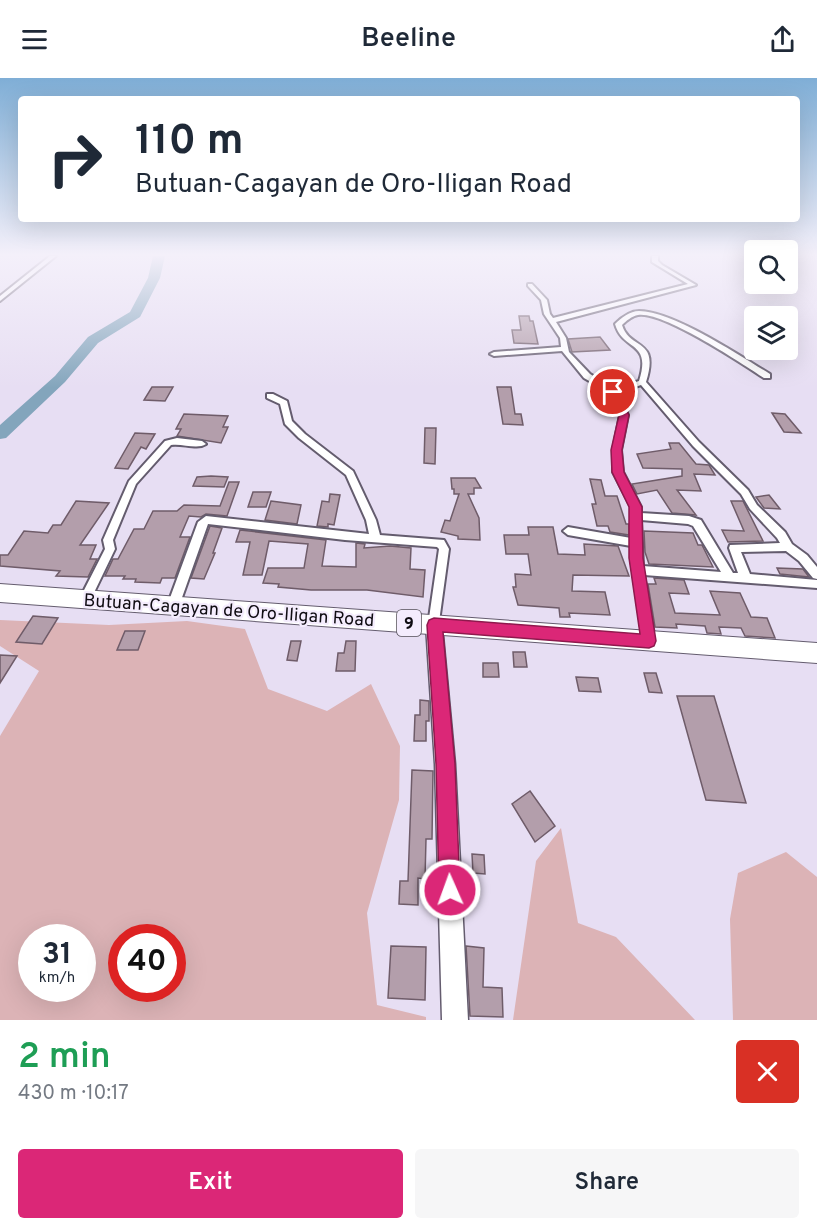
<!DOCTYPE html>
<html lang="en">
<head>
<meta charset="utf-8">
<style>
  body { margin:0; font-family:Overpass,sans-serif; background:#f6f6f7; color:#1f2937; height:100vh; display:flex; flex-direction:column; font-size:22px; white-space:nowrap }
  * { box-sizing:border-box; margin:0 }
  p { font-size:20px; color:#747a83 }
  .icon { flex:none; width:33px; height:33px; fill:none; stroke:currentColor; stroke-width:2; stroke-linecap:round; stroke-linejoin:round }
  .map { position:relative; height:942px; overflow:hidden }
  .drawer { display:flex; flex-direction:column; background:#fff; flex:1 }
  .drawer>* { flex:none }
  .guide { position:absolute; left:18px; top:18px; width:782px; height:126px; border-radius:6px; box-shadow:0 6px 24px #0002; background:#fff; color:#1f2937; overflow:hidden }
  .fabs { position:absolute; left:744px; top:162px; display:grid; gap:12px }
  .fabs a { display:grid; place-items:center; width:54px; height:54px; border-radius:6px; background:#fff; box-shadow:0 6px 24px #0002; font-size:30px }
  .speed { position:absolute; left:18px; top:846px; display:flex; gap:12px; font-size:30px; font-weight:700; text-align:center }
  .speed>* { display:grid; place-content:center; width:78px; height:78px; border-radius:50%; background:#fff; box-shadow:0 6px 24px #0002; line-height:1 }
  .speed small { font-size:15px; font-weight:400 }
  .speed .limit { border:9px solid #d22; background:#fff; color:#111 }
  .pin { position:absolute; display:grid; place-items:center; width:51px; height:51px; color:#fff; margin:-26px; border:3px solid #fff; border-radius:50%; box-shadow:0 2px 6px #0007 }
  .me { position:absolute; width:66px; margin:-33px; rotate:358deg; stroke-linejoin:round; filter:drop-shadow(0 0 4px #0008) }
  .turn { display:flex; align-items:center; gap:21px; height:126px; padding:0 18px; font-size:27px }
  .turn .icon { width:78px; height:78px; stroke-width:2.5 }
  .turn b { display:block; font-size:42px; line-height:51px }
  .round { display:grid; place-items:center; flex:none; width:63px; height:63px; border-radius:6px; background:#f6f6f7 }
  .overview { display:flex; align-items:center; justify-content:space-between; height:102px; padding:0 18px }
  h1 { font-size:36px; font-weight:600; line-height:45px; color:#1e9e55 }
  .action { display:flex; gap:12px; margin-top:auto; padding:12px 18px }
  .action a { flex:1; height:69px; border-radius:6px; background:#db2777; color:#fff; font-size:24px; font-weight:600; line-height:69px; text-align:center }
  .action a+a { background:#f6f6f7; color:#1f2937 }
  header { display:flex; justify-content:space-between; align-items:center; height:78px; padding:0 18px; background:#fff; font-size:27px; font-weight:600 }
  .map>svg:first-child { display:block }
  .green { fill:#dcb3b6; fill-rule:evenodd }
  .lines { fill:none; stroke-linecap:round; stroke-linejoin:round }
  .river { fill:#83a5bc; fill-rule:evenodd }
  .building { fill:#b39eab; stroke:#6f5c69; stroke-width:1.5 }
  .street-casing { stroke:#645c6e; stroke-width:4 }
  .secondary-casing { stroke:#645c6e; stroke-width:3 }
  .highway-casing { stroke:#645c6e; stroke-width:2 }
  .street { fill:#fff; fill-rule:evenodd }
  .secondary { fill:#fff; fill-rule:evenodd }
  .highway { fill:#fff; fill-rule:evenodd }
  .route { fill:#db2777; stroke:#8e194d; stroke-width:1.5 }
  .labels { text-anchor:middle; stroke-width:4.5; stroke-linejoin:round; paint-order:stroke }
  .shield { fill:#f4ecfd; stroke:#544f58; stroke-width:1.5 }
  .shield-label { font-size:16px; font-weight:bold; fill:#0f0c12 }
  .street-label { font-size:18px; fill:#0f0c12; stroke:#f4ecfd }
</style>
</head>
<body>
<header><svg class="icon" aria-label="menu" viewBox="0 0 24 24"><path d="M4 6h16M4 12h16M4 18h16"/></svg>Beeline<svg class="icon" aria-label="share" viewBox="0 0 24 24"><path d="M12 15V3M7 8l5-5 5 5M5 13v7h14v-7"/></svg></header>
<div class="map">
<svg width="817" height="942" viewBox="0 0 817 942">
  <rect width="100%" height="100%" fill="#e7def3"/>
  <g class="green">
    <path d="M0 542 109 547 187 543 245 551 268 611 327 633 371 606 400 668 399 722 367 835 377 927 426 939V942H0V658L39 593 0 568ZM32 860H82V910H32ZM122 860H172V910H122Z"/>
    <path d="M561 750 578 845 616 859 695 942H513L536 783Z"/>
    <path d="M786 774 817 799V942H733L730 841 738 795Z"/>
  </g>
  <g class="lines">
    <path class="river" d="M153 178H165L160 200 140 239 98 265 65 304 6 360 0 361V347L55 298 88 259 130 234 148 200Z"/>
  </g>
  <g class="building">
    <path d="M519 238H529L530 243H533L538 266 514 265 512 252H521Z"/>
    <path d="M600 259 610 272 572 274 568 261Z"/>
    <path d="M152 309H173L165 323 144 322Z"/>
    <path d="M497 309H511L515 336H521L523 347 503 346Z"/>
    <path d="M772 335 785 336 801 355 784 354Z"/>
    <path d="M184 336 228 338 223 349H228L221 365 177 358 181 351H176Z"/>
    <path d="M425 350H436L435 386 424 385Z"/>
    <path d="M135 355 155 356 146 371 141 369 128 391 115 390Z"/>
    <path d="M669 365H679L696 386 709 387 715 397 694 396 701 413 677 412 696 437 672 435 657 412 637 416 632 406 682 398V391L643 390 637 376 671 371Z"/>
    <path d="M211 398 228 399 224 409 193 408 197 399Z"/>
    <path d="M451 400H475L481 410H474V416H468L479 440 480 462 458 461V458L441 454 445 442 450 443 459 416H454V411H452Z"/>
    <path d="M590 401 601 402 605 418H617L626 446H629V457L610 454 608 448H597L592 426H596Z"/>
    <path d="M229 404H239L227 438 206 436 201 439 189 438 180 459H190L175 500H162L160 505 135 504 136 501H123L125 498H105L113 481H118L134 451H144L153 433H177L184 427 220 428Z"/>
    <path d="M253 414H271L266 429H248Z"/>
    <path d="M330 416 340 417 334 447 328 446V449L317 448 322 423 329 424Z"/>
    <path d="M769 417 780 431 764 430 756 419Z"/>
    <path d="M76 423 109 425 80 467H96L90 481H97L88 499 56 498 60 493 0 488V477H8L24 453 48 455 53 447H61Z"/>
    <path d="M271 423 301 427 297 446 265 442Z"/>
    <path d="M731 423H743L763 463 728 464 722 452 744 453Z"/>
    <path d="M210 448 222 450 213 475H215L204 501 191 500Z"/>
    <path d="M528 449H553L558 476 585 477 584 466 618 468 629 498 573 497 572 513 605 514 610 537 569 535 570 539H560L559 530 518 527 513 509H516L515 496 531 497 528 476H506L504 457H529Z"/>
    <path d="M240 452 326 462 322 488 356 489V465L365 466 364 470 390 468 411 470 410 491 425 492 423 519 367 512H311L278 509 279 506 263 505 268 490H304L308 466 269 463 262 497H243L250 464H236Z"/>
    <path d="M644 453 693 455 698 467H702L713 489 649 486 645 474Z"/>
    <path d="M777 490 803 491 809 499 780 496Z"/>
    <path d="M654 500 684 502 689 516 669 515 675 535 720 537 710 513 740 515 751 539 767 540 775 560 745 558 741 550 719 549 721 556 707 555 705 548 676 546 677 550 655 549 648 506H656Z"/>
    <path d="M33 538 58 540 42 566 16 564Z"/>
    <path d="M125 553H145L138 572H117Z"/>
    <path d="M291 563H301L297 583 287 582Z"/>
    <path d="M346 563H356L355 593H336L338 575H344Z"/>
    <path d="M513 574H525L527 589H514Z"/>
    <path d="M0 577 17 578 0 605Z"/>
    <path d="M483 585H498L499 599H483Z"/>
    <path d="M644 595H656L662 615 649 614Z"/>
    <path d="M576 599 598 600 601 614 579 613Z"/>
    <path d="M677 618H714L746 725 706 722Z"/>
    <path d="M420 622 429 623V643H426V663H414L415 637H420Z"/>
    <path d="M412 692 433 693 432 761H426L425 801 418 800V827L399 826 400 803H408Z"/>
    <path d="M530 713 555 748 535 764 512 726Z"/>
    <path d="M472 776 484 777 485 796 473 795Z"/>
    <path d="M391 868 426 869 425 922 388 920Z"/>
    <path d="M466 868 484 870 483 909 502 910 503 939 470 938Z"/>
  </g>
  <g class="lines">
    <defs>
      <g id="street">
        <path d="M50 178H56L0 223V218Z"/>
        <path d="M652 178H658V183L662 187 696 207 556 244 566 260 569 274 590 296 614 311 639 303C652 262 623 274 615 246 621 240 630 233 639 233 673 233 740 278 770 296V300H764C741 285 663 233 638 237 632 238 626 243 622 247 630 273 660 259 646 304L699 364 748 412 757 427 785 454 792 466 807 477 817 489V501L813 500 799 483 786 473 741 474 750 496 817 502V510L644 497 655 563 653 567 649 568 645 567 643 563 631 480V468L568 457 563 453 568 449 631 460V429L613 394V372L620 337 610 315 584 300 562 273 494 278 490 276 494 274 561 269 560 260 544 236 541 222 528 208V206H532L547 222 550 236 553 240 688 206 652 184ZM641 307 693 368 741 416 750 431 777 460 780 465 730 467 729 470 738 495H733L701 442 689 438 641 435V429L623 394 621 372 628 337 617 315ZM641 442 688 446 693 448 721 494 643 488Z"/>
        <path d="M267 316H273L287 323 292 343 305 356 353 393 376 442 380 457 444 462 449 471 438 551 434 552 430 551 428 547 439 471 437 469 345 462 208 446 179 528 177 531 173 533 169 531 167 528 198 444 206 438 369 456 366 442 346 397 299 360 285 346 280 326 267 320Z"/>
        <path d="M177 360 202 363 206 366C197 372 182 365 171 367L136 406 113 462 115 471 89 525 85 527 81 525 79 522 105 471 103 462 129 403 165 363Z"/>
      </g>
      <path id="secondary" d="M434 540 440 542 442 547 455 686 468 942H442L435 686 426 547 428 542Z"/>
      <path id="highway" d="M0 506 817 565V585L0 524Z"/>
    </defs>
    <use href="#street" class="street-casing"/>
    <use href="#secondary" class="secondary-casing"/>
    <use href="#highway" class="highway-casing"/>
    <use href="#street" class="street"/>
    <use href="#secondary" class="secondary"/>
    <use href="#highway" class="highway"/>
  </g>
  <linearGradient id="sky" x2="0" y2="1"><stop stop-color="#7faed6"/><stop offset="0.57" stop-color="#f4f0fa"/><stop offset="1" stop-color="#f4f0fa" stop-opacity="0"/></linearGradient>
  <rect width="817" height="310" fill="url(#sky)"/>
  <path class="route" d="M609 311H616L629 337 622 372 624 394 642 429 643 480 656 563 654 568 649 570 443 554 455 686 460 812 457 820 450 823 442 820 439 812 436 686 427 547 429 542 434 540 640 556 629 480V429L612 394 611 372 619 337 608 314Z"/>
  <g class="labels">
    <rect class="shield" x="397" y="532" width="24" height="26" rx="4.5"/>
    <g class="shield-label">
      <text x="409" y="551">9</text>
    </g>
    <g class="street-label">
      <text transform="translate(229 532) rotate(4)" y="6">Butuan-Cagayan de Oro-Iligan Road</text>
    </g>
  </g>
</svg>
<div class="fabs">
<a><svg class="icon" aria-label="search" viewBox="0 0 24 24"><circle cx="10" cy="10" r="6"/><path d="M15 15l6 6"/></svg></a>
<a><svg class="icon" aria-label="layers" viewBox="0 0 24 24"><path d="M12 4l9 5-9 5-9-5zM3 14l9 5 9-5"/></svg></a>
</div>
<div class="speed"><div>31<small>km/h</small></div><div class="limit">40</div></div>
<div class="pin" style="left:613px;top:314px;background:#d93025"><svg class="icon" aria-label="arrive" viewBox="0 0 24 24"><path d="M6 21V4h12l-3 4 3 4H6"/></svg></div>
<svg class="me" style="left:450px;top:812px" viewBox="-20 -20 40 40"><circle r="17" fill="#db2777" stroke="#fff" stroke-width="3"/><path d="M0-11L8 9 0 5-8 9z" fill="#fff"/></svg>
<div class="guide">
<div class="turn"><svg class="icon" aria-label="right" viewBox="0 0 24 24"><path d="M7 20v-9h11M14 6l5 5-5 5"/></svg><div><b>110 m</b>Butuan-Cagayan de Oro-Iligan Road</div></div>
</div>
</div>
<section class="drawer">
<div class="overview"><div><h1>2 min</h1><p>430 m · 10:17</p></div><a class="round" style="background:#d93025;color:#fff"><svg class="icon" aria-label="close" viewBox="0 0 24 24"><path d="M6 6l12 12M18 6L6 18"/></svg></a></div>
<div class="action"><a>Exit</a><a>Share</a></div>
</section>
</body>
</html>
